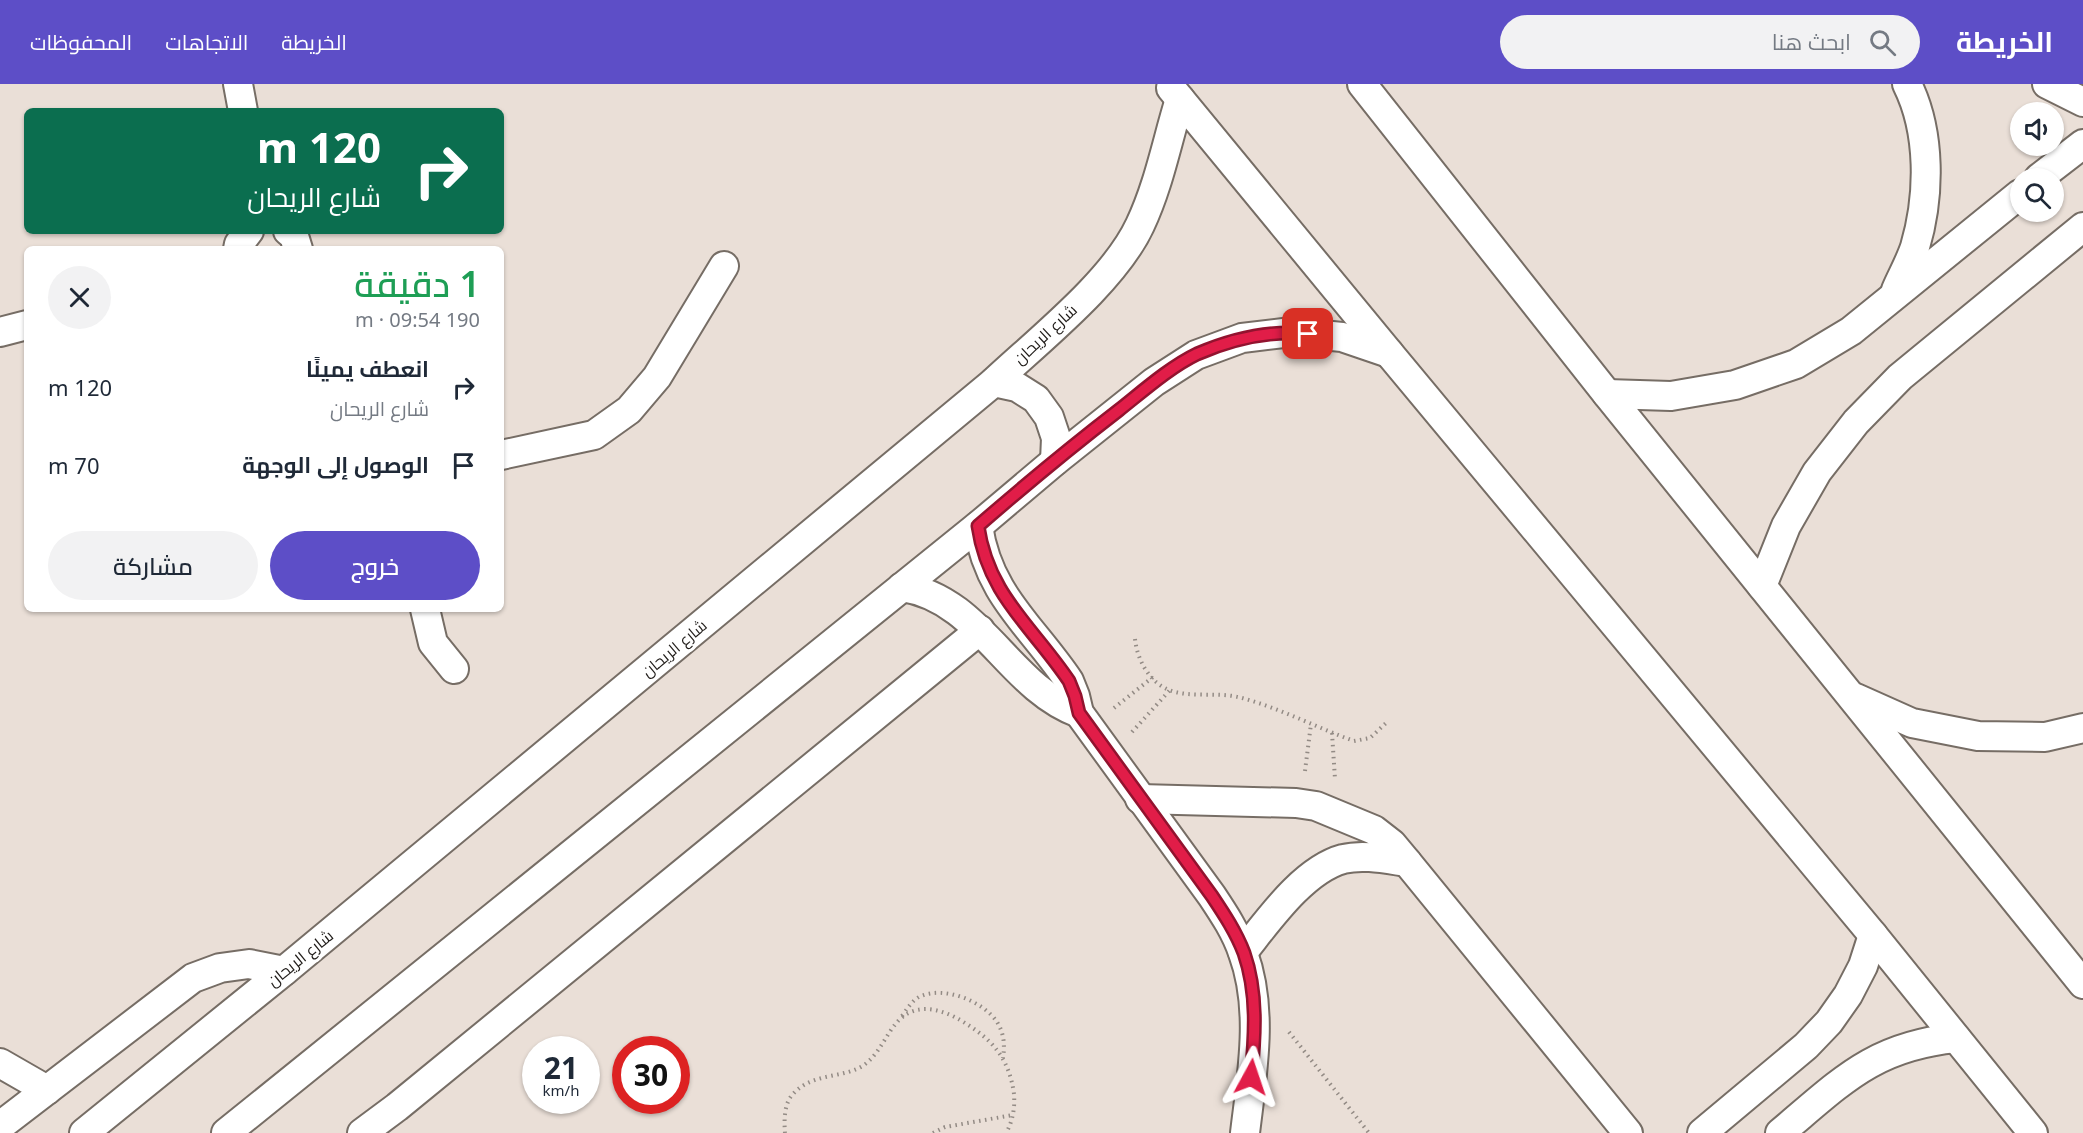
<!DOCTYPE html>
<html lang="ar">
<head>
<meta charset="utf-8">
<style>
  body { margin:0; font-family:"Noto Sans",Cairo,sans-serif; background:#f2f2f3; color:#1f2937; direction:rtl; height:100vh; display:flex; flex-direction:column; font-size:22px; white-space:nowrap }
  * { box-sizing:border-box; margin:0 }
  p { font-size:20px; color:#747a83 }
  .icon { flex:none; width:33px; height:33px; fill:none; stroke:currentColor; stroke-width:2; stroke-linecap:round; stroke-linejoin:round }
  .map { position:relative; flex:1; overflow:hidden; direction:ltr }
  .panel { position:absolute; left:24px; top:162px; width:480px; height:366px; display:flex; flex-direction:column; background:#fff; border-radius:9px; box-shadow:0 2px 4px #0004; direction:rtl }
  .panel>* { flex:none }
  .hud { position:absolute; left:24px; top:24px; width:480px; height:126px; border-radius:9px; box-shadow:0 2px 4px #0004; direction:rtl; background:#0b6e4f; color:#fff; overflow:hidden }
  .controls { position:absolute; left:2010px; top:18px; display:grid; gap:12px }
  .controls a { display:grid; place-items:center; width:54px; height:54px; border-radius:50%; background:#fff; box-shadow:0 2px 4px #0004; font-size:30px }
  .speed { position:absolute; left:522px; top:952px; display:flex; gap:12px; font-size:30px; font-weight:700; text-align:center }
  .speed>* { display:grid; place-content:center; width:78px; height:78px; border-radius:50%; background:#fff; box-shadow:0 2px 4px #0004; line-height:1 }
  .speed small { font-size:15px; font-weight:400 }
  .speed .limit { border:9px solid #d22; background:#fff; color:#111 }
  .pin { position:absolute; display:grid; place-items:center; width:51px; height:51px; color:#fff; margin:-26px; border-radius:12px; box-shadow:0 3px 9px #0006 }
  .me { position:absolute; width:66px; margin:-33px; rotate:5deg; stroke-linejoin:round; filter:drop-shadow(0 0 4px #0008) }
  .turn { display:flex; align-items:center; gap:21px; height:126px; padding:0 24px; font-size:27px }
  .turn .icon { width:78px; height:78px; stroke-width:2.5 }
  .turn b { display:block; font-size:42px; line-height:51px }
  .round { display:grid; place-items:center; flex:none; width:63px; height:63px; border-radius:32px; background:#f2f2f3 }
  .overview { display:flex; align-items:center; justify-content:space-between; height:102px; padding:0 24px }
  h1 { font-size:36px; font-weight:600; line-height:45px; color:#1e9e55 }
  .action { display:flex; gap:12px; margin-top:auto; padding:12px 24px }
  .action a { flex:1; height:69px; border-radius:36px; background:#5d4ec7; color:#fff; font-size:24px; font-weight:600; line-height:69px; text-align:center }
  .action a+a { background:#f2f2f3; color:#1f2937 }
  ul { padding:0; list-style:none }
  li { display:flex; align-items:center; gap:18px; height:78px; padding:0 24px }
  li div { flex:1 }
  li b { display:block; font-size:22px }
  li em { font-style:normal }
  header { display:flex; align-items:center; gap:36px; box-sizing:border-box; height:84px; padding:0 30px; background:#5d4ec7; color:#fff }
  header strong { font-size:28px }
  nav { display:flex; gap:33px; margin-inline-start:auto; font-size:21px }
  .search { width:420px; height:54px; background:#f2f2f3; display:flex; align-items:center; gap:15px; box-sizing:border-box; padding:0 21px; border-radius:33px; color:#747a83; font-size:22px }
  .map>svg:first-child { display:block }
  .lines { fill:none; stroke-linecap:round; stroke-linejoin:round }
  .minor-casing { stroke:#766d65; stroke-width:32 }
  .path { stroke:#938b85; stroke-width:4; stroke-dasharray:1.5 4.5; stroke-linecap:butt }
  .minor { stroke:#fff; stroke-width:28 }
  .route-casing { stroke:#92132f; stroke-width:15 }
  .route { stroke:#e11d48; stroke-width:10 }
  .labels { text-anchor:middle; stroke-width:6; stroke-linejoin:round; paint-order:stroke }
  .street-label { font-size:16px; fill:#1f1b18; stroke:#fff }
</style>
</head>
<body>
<header>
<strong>الخريطة</strong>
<div class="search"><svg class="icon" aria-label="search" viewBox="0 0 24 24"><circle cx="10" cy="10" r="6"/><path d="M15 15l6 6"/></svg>ابحث هنا</div>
<nav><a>الخريطة</a><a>الاتجاهات</a><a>المحفوظات</a></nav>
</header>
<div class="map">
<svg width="2083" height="1049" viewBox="0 0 2083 1049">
  <rect width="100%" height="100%" fill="#eadfd7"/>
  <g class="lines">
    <defs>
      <g id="minor">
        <path d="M238 0 243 27"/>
        <path d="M1362 0 1607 310 2083 900"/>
        <path d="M2047 0 2083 18"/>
        <path d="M1171 4 1389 269 1873 851 2033 1049"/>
        <path d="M2039 94 2083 60"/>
        <path d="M288 147 294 152 298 165"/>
        <path d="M238 165 239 160 249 147"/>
        <path d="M1896 206C1902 192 1910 178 1915 163 1930 112 1931 48 1907 0"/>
        <path d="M0 248 27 241"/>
        <path d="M994 298 1017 303 1036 315 1049 333 1056 354 1055 377"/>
        <path d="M1607 310 1671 312 1735 301 1796 280 1851 247 2020 110"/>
        <path d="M501 371 594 351 629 326 657 293 724 182"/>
        <path d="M978 442C988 511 1032 542 1069 597L1075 612 1079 629 1212 812C1224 830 1236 848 1243 869 1264 926 1252 990 1245 1049"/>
        <path d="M1762 502 1786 442 1817 388 1856 338 1900 293 2083 143"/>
        <path d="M902 503C981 515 1008 603 1079 629"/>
        <path d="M425 525 433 559 454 585"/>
        <path d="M1856 614 1912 639 1978 652 2045 653 2083 644"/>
        <path d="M1140 715 1296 719 1316 722 1374 746 1392 760 1407 778 1628 1049"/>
        <path d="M1243 868C1268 837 1303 786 1343 775 1363 770 1386 775 1407 778"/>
        <path d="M0 979 47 1006"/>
        <path d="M0 1042 193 894 220 884 249 880 284 887"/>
        <path d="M84 1049 284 887 994 298C1040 255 1114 197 1140 141 1159 101 1167 57 1180 15"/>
        <path d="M226 1049 978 442 1055 377 1154 298 1196 271 1242 254 1292 248 1342 253 1389 269"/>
        <path d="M362 1049 397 1023 980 546"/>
        <path d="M1702 1049 1806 962 1829 938 1848 911 1863 882 1873 851"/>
        <path d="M1780 1049C1841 998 1873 962 1956 954"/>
      </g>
    </defs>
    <use href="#minor" class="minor-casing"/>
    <g class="path">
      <path d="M1135 555C1137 575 1149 598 1169 606 1189 614 1217 608 1238 613 1278 623 1315 643 1354 657L1370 654 1386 639"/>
      <path d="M1114 624 1153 593"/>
      <path d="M1132 648 1170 606"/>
      <path d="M1332 649 1335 695"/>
      <path d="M1305 687 1311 640"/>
      <path d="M902 932C908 924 912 916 921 912 945 902 983 917 997 938 1004 949 1005 961 1003 974"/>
      <path d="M1289 948 1369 1049"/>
      <path d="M785 1049C784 1037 784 1019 793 1010 813 988 843 995 864 981 888 964 890 926 925 925 937 925 950 930 960 936 991 954 1009 973 1014 1010 1015 1023 1013 1037 1006 1049"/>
      <path d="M933 1049 945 1043 1013 1031"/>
    </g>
    <use href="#minor" class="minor"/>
  </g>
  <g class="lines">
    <defs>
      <path id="route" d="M1251 993C1255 952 1258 909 1244 869 1236 848 1224 830 1212 812L1079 629 1075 612 1069 597C1032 542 988 511 978 442 1024 402 1071 363 1119 326 1143 307 1170 283 1197 270 1232 255 1271 246 1308 250"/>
    </defs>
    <use href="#route" class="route-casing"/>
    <use href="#route" class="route"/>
  </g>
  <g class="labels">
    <g class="street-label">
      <text transform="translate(1045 250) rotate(-43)" y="6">شارع الريحان</text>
      <text transform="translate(674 564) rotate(-40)" y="6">شارع الريحان</text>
      <text transform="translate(300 874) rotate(-39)" y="6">شارع الريحان</text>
    </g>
  </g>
</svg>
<div class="controls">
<a><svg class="icon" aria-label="sound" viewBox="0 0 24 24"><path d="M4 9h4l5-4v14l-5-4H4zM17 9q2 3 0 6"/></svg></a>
<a><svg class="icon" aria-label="search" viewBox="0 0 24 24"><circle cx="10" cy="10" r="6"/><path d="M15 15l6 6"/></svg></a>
</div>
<div class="speed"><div>21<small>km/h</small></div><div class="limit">30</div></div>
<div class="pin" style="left:1308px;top:250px;background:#d93025"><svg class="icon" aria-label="arrive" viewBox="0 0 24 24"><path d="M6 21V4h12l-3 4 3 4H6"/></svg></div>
<svg class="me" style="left:1251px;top:993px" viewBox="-20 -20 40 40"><path d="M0-17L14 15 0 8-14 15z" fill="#e11d48" stroke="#fff" stroke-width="4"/></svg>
<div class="hud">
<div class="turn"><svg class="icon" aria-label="right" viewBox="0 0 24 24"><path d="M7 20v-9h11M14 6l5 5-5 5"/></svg><div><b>120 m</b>شارع الريحان</div></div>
</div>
<section class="panel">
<div class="overview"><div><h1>1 دقيقة</h1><p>190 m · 09:54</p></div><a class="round"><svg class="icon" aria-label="close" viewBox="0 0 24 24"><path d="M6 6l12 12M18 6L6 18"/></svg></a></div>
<ul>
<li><svg class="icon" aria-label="right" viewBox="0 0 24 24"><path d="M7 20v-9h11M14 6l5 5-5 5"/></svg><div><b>انعطف يمينًا</b><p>شارع الريحان</p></div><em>120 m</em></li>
<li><svg class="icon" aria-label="arrive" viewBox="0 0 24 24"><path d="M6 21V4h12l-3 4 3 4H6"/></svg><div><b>الوصول إلى الوجهة</b></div><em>70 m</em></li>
</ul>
<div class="action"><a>خروج</a><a>مشاركة</a></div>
</section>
</div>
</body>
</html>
